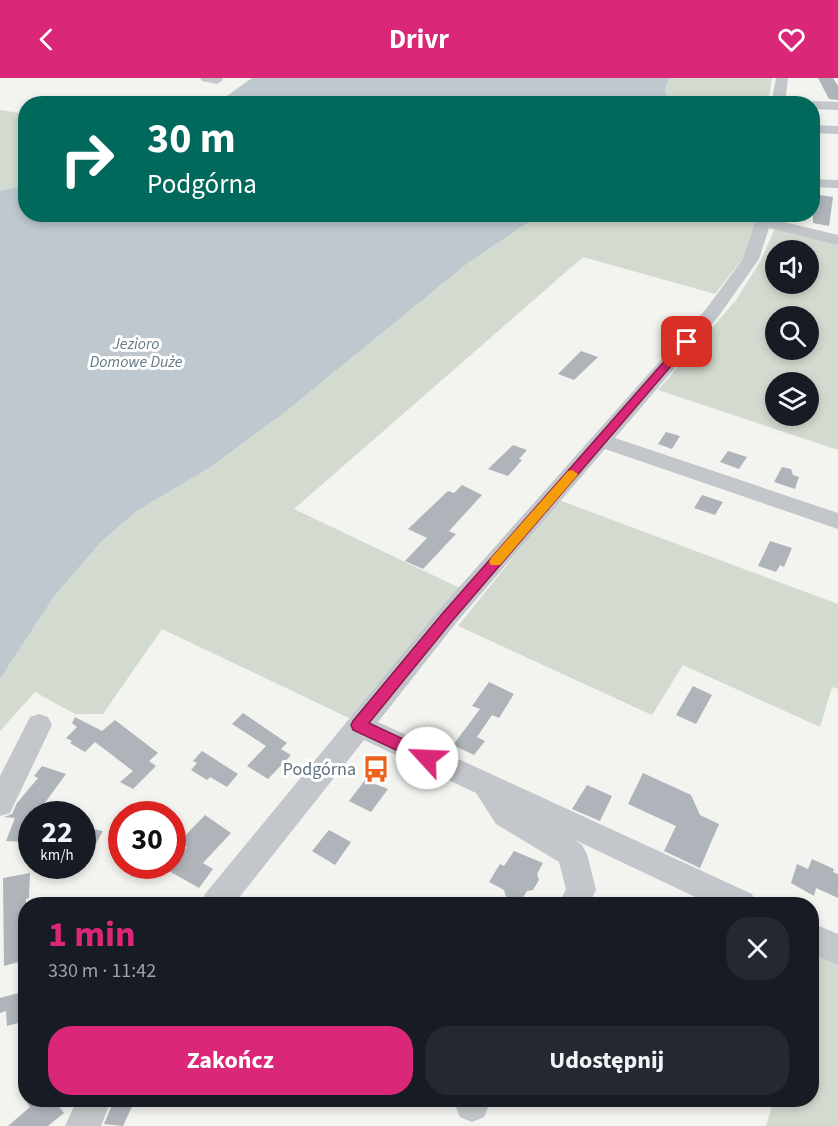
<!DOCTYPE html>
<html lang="pl">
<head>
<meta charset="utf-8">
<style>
  body { margin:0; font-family:"Source Sans 3",sans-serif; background:#242831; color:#f1f3f6; height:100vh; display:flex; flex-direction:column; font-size:22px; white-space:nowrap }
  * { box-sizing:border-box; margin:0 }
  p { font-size:20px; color:#9ea1a6 }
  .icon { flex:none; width:33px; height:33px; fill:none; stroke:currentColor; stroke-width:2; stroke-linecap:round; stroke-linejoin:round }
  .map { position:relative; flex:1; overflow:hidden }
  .sheet { position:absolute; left:18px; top:819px; width:801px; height:210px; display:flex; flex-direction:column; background:#171b24; border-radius:24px; box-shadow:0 3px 9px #0003 }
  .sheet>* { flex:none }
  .guide { position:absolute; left:18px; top:18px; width:802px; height:126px; border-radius:24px; box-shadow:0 3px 9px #0003; background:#00695c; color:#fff; overflow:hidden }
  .fabs { position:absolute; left:765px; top:162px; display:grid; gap:12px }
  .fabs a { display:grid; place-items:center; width:54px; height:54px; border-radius:50%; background:#171b24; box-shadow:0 3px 9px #0003; font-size:30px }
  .speed { position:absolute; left:18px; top:723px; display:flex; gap:12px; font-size:30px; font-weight:700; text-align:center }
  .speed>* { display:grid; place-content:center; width:78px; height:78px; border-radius:50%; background:#171b24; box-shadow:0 3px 9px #0003; line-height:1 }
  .speed small { font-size:15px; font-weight:400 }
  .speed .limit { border:9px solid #d22; background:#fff; color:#111 }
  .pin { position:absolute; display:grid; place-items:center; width:51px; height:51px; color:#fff; margin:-26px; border-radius:12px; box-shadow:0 3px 9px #0006 }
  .me { position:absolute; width:66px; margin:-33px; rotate:295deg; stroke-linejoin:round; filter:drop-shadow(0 0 4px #0008) }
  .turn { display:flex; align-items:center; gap:21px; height:126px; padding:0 30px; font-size:27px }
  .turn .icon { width:78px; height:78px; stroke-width:2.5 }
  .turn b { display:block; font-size:42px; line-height:51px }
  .round { display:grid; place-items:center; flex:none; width:63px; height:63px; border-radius:24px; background:#242831 }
  .overview { display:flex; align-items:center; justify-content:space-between; height:102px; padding:0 30px }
  h1 { font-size:36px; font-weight:700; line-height:45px; color:#db2777 }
  .primary-button { display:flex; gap:12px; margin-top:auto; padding:12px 30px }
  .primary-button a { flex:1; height:69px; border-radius:24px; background:#db2777; color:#fff; font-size:24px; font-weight:700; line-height:69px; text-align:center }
  .primary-button a+a { background:#242831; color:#f1f3f6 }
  header { display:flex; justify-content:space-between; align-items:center; height:78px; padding:0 30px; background:#db2777; color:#fff; font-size:27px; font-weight:700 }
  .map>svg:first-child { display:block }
  .green { fill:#d3dbd0; fill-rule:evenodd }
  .water { fill:#bec8ce }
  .building { fill:#aeb4ba }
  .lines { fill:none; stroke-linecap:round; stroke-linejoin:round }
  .minor { fill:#c3c6ca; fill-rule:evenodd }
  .route { fill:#db2777; stroke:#8e194d; stroke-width:1.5 }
  .slow { fill:#f59e0b }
  .labels { text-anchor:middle; stroke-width:6; stroke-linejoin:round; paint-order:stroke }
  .far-water-label { font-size:16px; font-style:italic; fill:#627987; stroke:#fff }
  .poi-label { font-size:18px; fill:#617082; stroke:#fff; text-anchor:end }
</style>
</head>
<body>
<header><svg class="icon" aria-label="back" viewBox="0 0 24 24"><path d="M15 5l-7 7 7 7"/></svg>Drivr<svg class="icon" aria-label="heart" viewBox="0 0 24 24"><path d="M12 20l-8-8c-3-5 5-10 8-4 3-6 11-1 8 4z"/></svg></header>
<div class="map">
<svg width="838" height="1048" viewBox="0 0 838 1048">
  <rect width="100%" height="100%" fill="#f3f4ef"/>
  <g class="green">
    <path d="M669 0H772L768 25H671L665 13Z"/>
    <path d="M0 32 26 36 25 107 0 113Z"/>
    <path d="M533 137H762L745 178 715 216 583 179 294 431 462 511 351 641 162 551 103 636H75L35 614 0 653V601L55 517 101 464 137 433 209 390 284 335 468 185 529 144Z"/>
    <path d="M776 148 838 165V372L658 312 736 222 761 182ZM776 172H808V206H776ZM776 238H808V272H776ZM776 304H808V338H776Z"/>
    <path d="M559 422 838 526V611L832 609 820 649 683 587 652 637 458 548Z"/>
    <path d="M821 873 838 882V1048H766L774 1022H812V904Z"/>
  </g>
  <g class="water">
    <path d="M252 0H669L665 13 671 25H217Z"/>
    <path d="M25 107 26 136 533 137 529 144 468 185 284 335 209 390 137 433 101 464 55 517 0 601V113Z"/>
  </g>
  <g class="building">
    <path d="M818 0H833L838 8V22L829 21Z"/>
    <path d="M813 116 833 119 829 148 813 145Z"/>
    <path d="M581 273 598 279 574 302 558 296Z"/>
    <path d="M666 354 680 358 672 371 658 366Z"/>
    <path d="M513 367 527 372 519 381 522 382 508 398 488 391Z"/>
    <path d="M728 373 747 379 739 391 720 384Z"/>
    <path d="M782 389 791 391 793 397 799 399 795 411 774 404Z"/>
    <path d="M462 407 482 417 449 453 456 456 423 491 405 483 427 460 408 451 448 413 454 415Z"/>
    <path d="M702 417 723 424 715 437 694 430Z"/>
    <path d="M770 463 792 470 784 489 780 487 776 494 758 488Z"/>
    <path d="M489 604 514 616 499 640 492 637 477 659 485 663 474 677 453 667 480 631 472 628Z"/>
    <path d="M693 608 712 617 696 646 676 637Z"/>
    <path d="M243 635 287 665 281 671 291 677 268 701 247 688 266 668 232 646Z"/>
    <path d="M75 639 102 653 115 642 158 675 149 683 156 688 133 711 120 704 133 693 95 664 85 674 70 665 72 663 66 660 77 649 72 645Z"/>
    <path d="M202 673 238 696 227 709 210 699 207 702 191 692 197 685 193 683Z"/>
    <path d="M42 688 66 696 44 726 41 736H32V764L6 763 15 740 4 739 12 736 17 725 38 700 34 698Z"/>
    <path d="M643 695 691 717 700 737 719 746 700 790 664 773 676 748 628 726Z"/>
    <path d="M365 702 388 711 371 734 349 723Z"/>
    <path d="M587 707 612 718 600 743 572 731Z"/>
    <path d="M205 737 231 755 203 785 213 791 199 810 169 793 187 769 180 763Z"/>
    <path d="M88 750 103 753 94 769 82 767V753L86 754Z"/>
    <path d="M329 752 351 764 335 787 312 773Z"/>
    <path d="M514 773 543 785 537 796 539 802 533 812 527 813 519 826 507 822 504 812 489 804 500 786 504 788Z"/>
    <path d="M812 781 834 791 833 794 838 796V820L816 810 814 818 791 805 797 786 808 791Z"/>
    <path d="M30 795 29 820 26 821V882L4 888 3 800Z"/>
    <path d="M26 913V943L7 948 6 933 0 935V920Z"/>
    <path d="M25 1022H54L64 1035 48 1048H8L30 1029Z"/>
    <path d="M114 1022H135L123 1048 104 1046Z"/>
  </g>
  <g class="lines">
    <g class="minor">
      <path d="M200 0H222L223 2 217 6 202 3Z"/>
      <path d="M776 0H788L785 26H771Z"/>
      <path d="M813 23 838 24V32L813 31V26H807Z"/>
      <path d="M813 47 838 48V56L813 55Z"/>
      <path d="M813 101 838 102V110L813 109Z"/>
      <path d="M758 136H774L772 141 838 157V167L769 150 759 181 718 239 615 360 838 435V451L605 371 456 545 378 644 752 816 756 826H710L575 762 582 767 587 776 596 812 589 826H559L566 811 559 784 496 746 476 715 364 662 234 826H201L205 816 438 533 706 231 743 181Z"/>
      <path d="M39 636 48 639 52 647 10 735 0 738V698L30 639Z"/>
      <path d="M812 845 838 856V887L812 876Z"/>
      <path d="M77 1022H111L101 1048H65Z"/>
      <path d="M457 1022H491L484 1039 472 1044 460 1039 455 1027Z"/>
    </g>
  </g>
  <path class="route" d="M687 261 690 262V266L452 543 369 645 433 675 435 680 433 684 427 686 422 684 353 652 351 647 353 643 442 536 683 262Z"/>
  <path class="slow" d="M572 392 578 396 576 399 500 487H491L489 484 491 480 568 393Z"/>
  <defs>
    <symbol id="bus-bare" viewBox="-9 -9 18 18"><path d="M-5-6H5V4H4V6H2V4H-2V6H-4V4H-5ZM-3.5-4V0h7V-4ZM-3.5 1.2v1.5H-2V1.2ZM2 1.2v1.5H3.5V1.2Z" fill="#eb6218" stroke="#fff" stroke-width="2.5" paint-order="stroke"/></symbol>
  </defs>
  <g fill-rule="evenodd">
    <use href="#bus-bare" x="357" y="672" width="38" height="38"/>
  </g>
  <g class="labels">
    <g class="far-water-label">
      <text x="136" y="271">Jezioro<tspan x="136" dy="18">Domowe Duże</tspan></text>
    </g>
    <g class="poi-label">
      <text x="356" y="697">Podgórna</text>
    </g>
  </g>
</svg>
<div class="fabs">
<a><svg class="icon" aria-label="sound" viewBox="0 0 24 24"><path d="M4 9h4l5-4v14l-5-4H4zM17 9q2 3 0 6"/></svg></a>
<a><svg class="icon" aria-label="search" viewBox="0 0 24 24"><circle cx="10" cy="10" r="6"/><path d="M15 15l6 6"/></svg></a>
<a><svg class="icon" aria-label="layers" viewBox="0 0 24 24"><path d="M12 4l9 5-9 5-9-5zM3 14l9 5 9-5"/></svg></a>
</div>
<div class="speed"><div>22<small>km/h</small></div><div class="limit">30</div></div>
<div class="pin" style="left:687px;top:264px;background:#d93025"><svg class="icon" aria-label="arrive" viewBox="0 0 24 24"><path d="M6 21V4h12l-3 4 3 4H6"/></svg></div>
<svg class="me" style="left:427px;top:680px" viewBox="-20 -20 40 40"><circle r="19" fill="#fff"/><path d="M0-13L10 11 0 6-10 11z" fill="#db2777"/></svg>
<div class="guide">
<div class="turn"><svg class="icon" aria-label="right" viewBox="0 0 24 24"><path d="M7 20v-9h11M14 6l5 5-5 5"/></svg><div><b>30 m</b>Podgórna</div></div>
</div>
<section class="sheet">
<div class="overview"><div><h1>1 min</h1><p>330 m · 11:42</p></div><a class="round"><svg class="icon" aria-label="close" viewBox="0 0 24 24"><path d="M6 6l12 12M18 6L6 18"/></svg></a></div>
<div class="primary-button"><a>Zakończ</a><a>Udostępnij</a></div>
</section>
</div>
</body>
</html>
